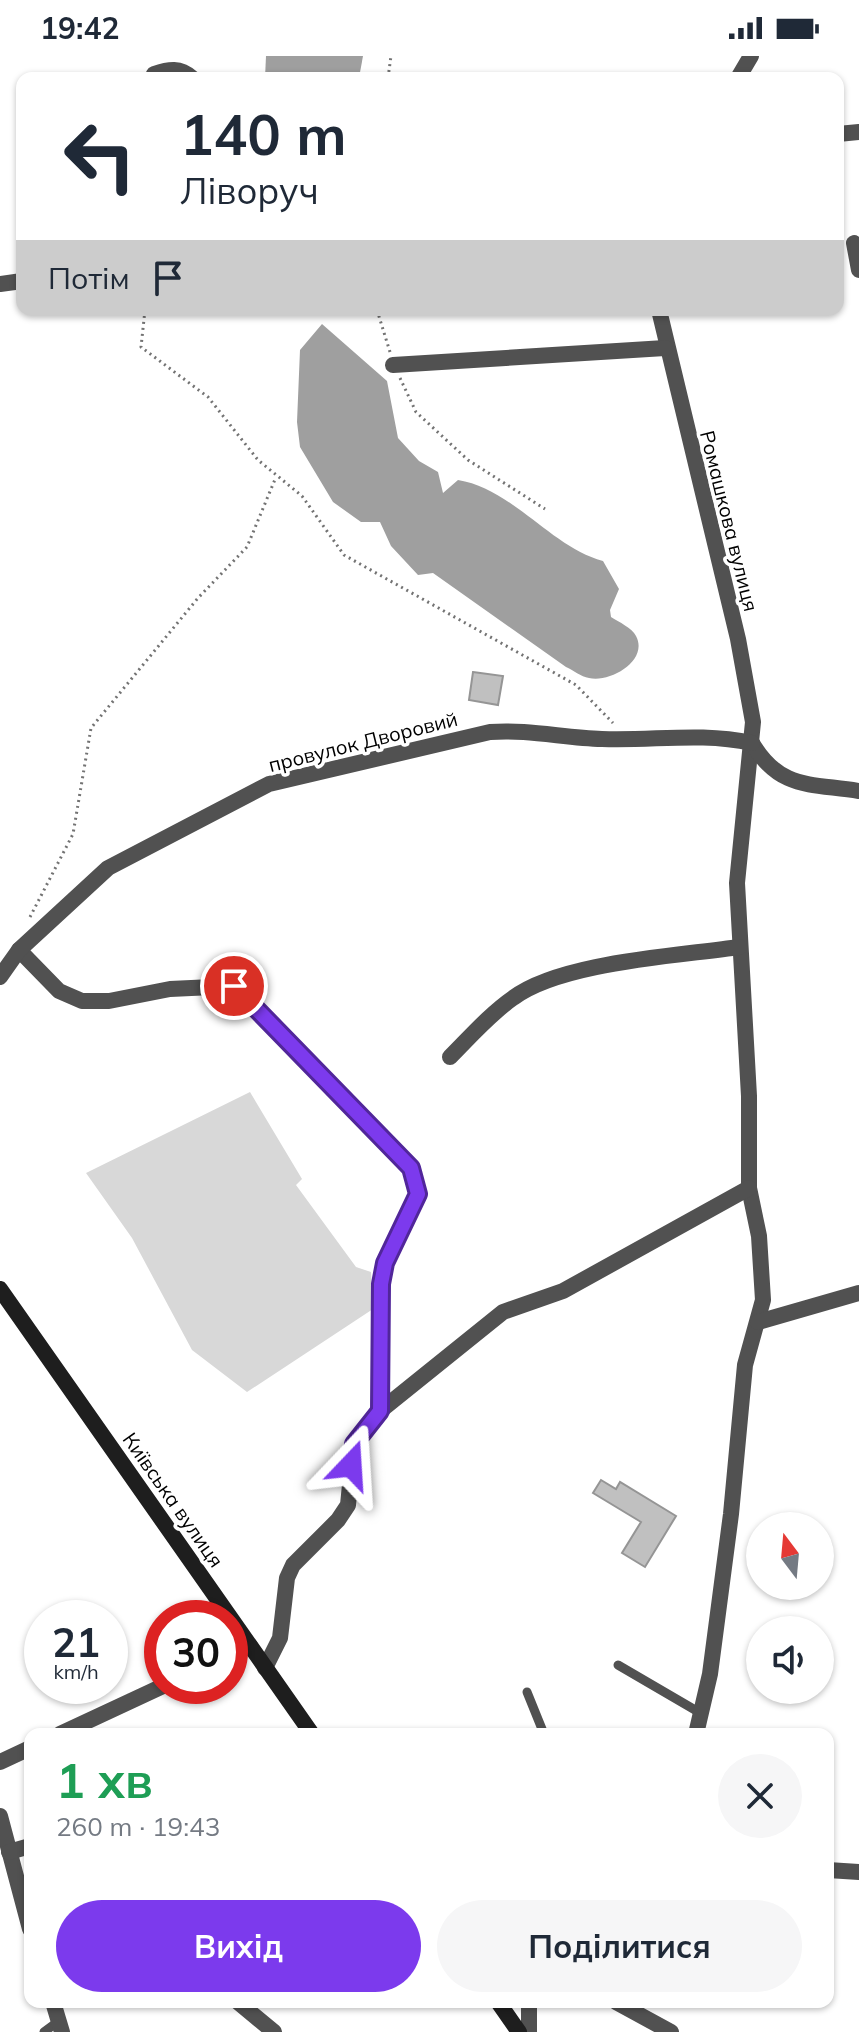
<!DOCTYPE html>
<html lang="uk">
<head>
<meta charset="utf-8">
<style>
  body { margin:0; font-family:Mulish,sans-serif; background:#f6f6f7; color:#1f2937; height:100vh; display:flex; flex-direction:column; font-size:30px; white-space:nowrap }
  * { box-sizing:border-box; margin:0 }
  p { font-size:26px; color:#747a83 }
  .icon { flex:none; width:44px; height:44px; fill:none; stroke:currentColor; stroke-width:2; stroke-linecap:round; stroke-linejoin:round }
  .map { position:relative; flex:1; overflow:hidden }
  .side { position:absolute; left:24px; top:1672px; width:810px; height:280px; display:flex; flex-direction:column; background:#fff; border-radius:16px; box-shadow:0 2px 6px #0004 }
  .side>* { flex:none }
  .banner { position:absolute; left:16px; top:16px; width:828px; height:244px; border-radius:16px; box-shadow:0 2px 6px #0004; background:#fff; color:#1f2937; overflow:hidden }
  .needle { width:52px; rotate:344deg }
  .buttons { position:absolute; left:746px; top:1456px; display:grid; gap:16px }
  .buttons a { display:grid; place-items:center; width:88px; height:88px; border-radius:50%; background:#fff; box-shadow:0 2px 6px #0004; font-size:40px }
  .speed { position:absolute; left:24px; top:1544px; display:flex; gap:16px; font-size:40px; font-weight:700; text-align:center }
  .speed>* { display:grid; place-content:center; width:104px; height:104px; border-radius:50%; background:#fff; box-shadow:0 2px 6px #0004; line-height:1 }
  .speed small { font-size:20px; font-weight:400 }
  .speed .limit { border:12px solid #d22; background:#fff; color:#111 }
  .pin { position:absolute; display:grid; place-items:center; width:68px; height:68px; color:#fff; margin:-34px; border:4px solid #fff; border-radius:50%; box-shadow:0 2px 8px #0007 }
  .me { position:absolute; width:88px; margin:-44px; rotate:20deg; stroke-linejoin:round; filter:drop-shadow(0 0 6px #0008) }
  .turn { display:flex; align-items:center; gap:28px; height:168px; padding:0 32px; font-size:36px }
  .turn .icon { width:104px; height:104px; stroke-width:2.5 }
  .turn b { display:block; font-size:56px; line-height:68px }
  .then { display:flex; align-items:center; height:76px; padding:0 32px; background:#0003; gap:16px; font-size:30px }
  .round { display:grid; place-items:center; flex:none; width:84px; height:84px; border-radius:42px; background:#f6f6f7 }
  .summary { display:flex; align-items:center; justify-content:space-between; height:136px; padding:0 32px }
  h1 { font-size:48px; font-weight:700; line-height:60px; color:#1e9e55 }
  .primary-button { display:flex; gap:16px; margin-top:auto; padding:16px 32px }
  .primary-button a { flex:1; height:92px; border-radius:48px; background:#7c3aed; color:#fff; font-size:32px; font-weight:700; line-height:92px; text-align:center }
  .primary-button a+a { background:#f6f6f7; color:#1f2937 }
  .status { display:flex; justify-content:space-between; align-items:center; height:56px; padding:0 40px; background:#fff; direction:ltr }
  .status svg { height:22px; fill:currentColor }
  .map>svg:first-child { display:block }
  .green { fill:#d8d8d8 }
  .water { fill:#9f9f9f }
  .building { fill:#c0c0c0; stroke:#959595; stroke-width:2 }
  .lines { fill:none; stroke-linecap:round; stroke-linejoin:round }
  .path { stroke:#737373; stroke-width:3; stroke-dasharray:2 4; stroke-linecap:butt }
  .lane { stroke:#515151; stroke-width:9 }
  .street { stroke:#515151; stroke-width:16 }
  .secondary { stroke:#1e1e1e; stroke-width:16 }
  .route-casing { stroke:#51269a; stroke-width:20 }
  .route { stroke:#7c3aed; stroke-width:14 }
  .labels { text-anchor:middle; stroke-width:7; stroke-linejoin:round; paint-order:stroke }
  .street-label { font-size:20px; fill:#000; stroke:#fff }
</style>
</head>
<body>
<div class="status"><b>19:42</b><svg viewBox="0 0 49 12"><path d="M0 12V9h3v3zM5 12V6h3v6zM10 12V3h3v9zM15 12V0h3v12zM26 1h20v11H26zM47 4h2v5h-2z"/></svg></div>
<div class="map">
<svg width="859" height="1976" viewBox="0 0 859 1976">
  <rect width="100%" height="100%" fill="#fff"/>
  <path class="green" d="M250 1036 302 1123 296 1129 356 1211 371 1216 373 1253 247 1336 192 1294 132 1182 86 1117Z"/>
  <g class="water">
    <path d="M266 0H363L359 22H265Z"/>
    <path d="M322 268 387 325 398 382 419 405 438 416 443 437 458 424C513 433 551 491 603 505L619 533 610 554 611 561C619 566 632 572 636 580 649 605 610 627 589 622 581 621 573 614 566 611L433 517 418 519 391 490 380 466H361L333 446 300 391 297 366 300 294Z"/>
  </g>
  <g class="building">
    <path d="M473 616 503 620 498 649 469 644Z"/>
    <path d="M601 1424 616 1433 620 1426 676 1460 645 1511 622 1497 641 1466 593 1437Z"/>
  </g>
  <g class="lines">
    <g class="path">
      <path d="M388 22 391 0"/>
      <path d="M145 254 141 291 208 341 258 404 302 440 344 499 576 629 613 667"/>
      <path d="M377 254 390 296"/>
      <path d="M400 322 416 356 468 404 545 453"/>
      <path d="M30 861 73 778 91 672 198 542 247 491 276 421"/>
    </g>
    <g class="lane">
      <path d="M618 1609 702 1658"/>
      <path d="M527 1636 544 1678"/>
      <path d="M44 1976 59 1965"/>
    </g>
    <g class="street">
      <path d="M152 22 154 18C169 13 180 11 192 22"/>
      <path d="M738 22 751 0"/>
      <path d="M838 78 859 76"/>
      <path d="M854 187 859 214"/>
      <path d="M0 228 22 225"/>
      <path d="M659 254 738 583 753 666 737 827 749 1040V1132L759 1180 763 1244 745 1309 731 1458 710 1618 696 1678"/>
      <path d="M393 309 665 292"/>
      <path d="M752 687C780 734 810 727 859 735"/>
      <path d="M19 894 59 935 82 945H109L170 933 234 930 411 1112 418 1138 385 1207 381 1228 380 1355"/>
      <path d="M0 921 19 894 108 812 269 728 490 676C528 673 564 682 602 683 655 685 699 676 752 687"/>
      <path d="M450 1001C470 981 490 958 513 942 561 906 678 900 739 891"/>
      <path d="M758 1266 859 1237"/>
      <path d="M230 1599 250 1590"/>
      <path d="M265 1612 280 1582 287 1522 293 1509 338 1464 348 1449 354 1388 380 1355 503 1256 563 1235 749 1132"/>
      <path d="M60 1678 163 1630"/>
      <path d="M0 1706 30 1692"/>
      <path d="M0 1760 30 1873"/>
      <path d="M9 1796 30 1790"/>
      <path d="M828 1814 859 1816"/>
      <path d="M53 1946 62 1976"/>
      <path d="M238 1946 274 1976"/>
      <path d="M616 1946 671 1976"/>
      <path d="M529 1976V1946"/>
    </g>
    <g class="secondary">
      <path d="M0 1233 312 1678"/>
      <path d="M498 1946 519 1976"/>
    </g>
  </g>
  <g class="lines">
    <defs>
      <path id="route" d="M234 930 411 1112 418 1138 385 1207 381 1228 380 1355 354 1388 351 1409"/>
    </defs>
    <use href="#route" class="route-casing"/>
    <use href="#route" class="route"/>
  </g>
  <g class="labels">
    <g class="street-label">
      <text transform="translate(729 465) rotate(76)" y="7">Ромашкова вулиця</text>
      <text transform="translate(363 686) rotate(-14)" y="7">провулок Дворовий</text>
      <text transform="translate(173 1444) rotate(55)" y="7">Київська вулиця</text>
    </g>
  </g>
</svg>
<div class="buttons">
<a><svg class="needle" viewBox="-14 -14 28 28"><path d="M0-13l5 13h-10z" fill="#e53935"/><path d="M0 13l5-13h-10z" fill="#747a83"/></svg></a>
<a><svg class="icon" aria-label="sound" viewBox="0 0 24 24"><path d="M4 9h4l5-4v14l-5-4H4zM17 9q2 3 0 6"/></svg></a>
</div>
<div class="speed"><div>21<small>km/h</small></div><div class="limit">30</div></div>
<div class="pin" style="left:234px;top:930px;background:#d93025"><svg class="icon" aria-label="arrive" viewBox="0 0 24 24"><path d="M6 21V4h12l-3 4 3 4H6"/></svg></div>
<svg class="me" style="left:351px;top:1409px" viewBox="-20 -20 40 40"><path d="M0-17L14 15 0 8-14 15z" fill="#7c3aed" stroke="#fff" stroke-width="4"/></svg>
<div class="banner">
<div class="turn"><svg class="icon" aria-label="left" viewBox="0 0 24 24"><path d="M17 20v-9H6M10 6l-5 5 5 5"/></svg><div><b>140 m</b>Ліворуч</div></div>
<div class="then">Потім<svg class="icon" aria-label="arrive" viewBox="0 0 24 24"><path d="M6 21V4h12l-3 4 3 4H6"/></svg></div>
</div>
<section class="side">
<div class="summary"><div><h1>1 хв</h1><p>260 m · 19:43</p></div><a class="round"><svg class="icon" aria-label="close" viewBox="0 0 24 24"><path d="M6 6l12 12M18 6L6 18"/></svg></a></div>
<div class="primary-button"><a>Вихід</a><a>Поділитися</a></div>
</section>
</div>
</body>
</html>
